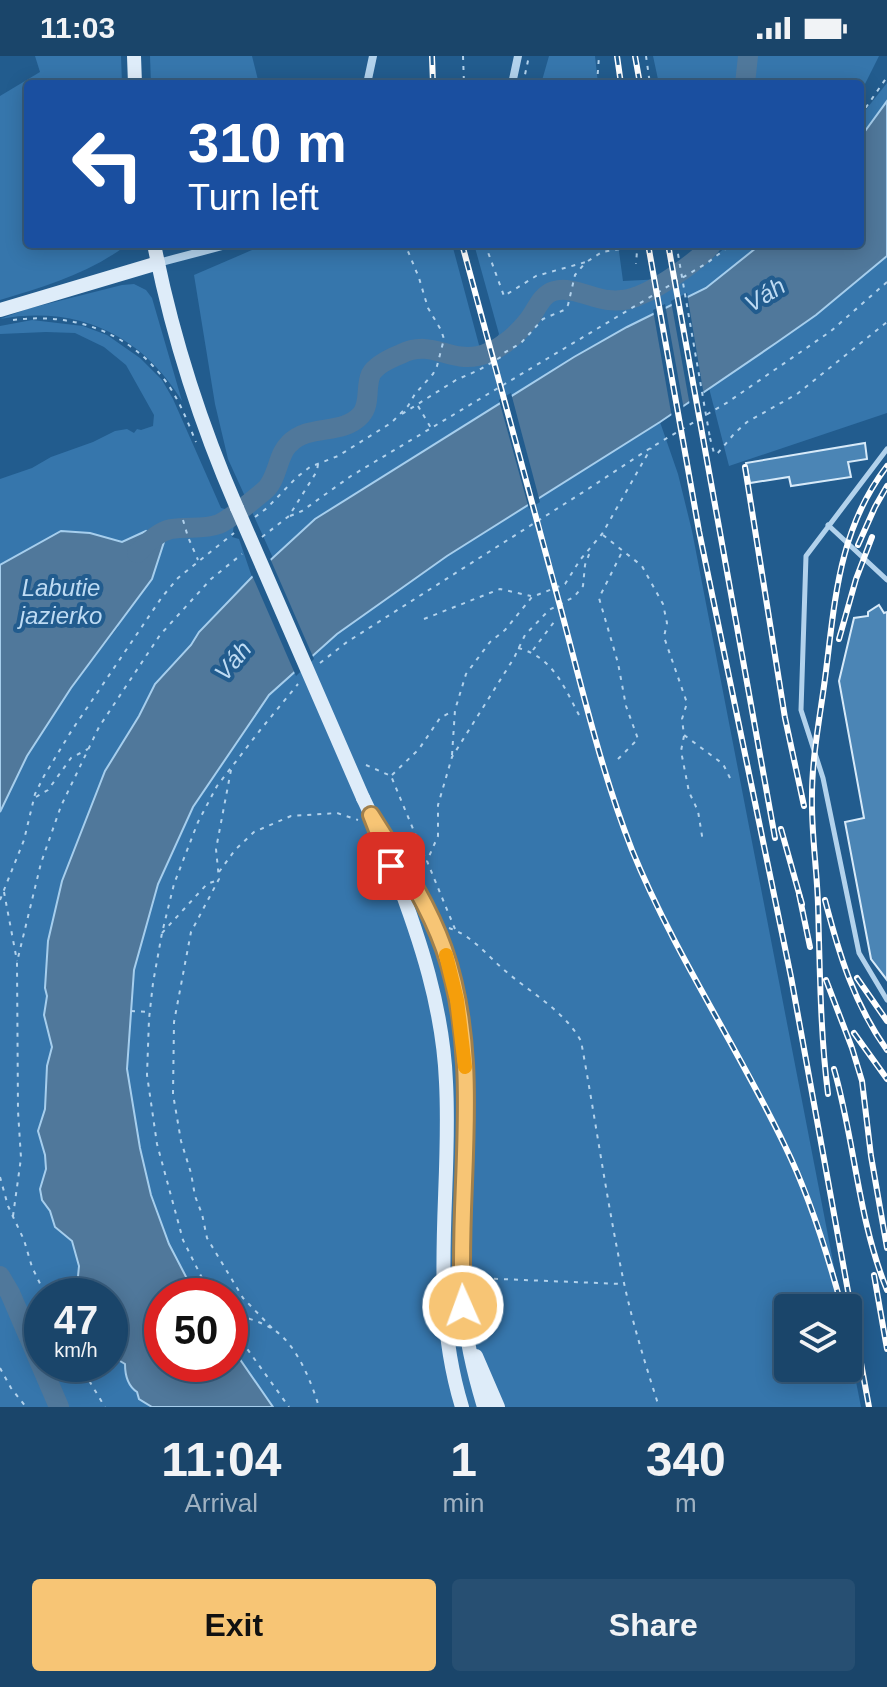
<!DOCTYPE html>
<html lang="en">
<head>
<meta charset="utf-8">
<style>
  body { margin:0; font-family:Helvetica,sans-serif; background:#274f72; color:#f1f3f6; height:100vh; display:flex; flex-direction:column; font-size:30px; white-space:nowrap }
  * { box-sizing:border-box; margin:0 }
  p { font-size:26px; color:#9fb1c1 }
  .icon { flex:none; width:44px; height:44px; fill:none; stroke:currentColor; stroke-width:2; stroke-linecap:round; stroke-linejoin:round }
  .map { position:relative; height:1351px; overflow:hidden }
  .drawer { display:flex; flex-direction:column; background:#1a456a; flex:1 }
  .drawer>* { flex:none }
  .guide { position:absolute; left:24px; top:24px; width:840px; height:168px; border-radius:8px; box-shadow:0 4px 20px #0003,0 0 0 2px #385d7e; background:#1a4fa0; color:#fff; overflow:hidden }
  .fabs { position:absolute; left:774px; top:1238px; display:grid; gap:16px }
  .fabs a { display:grid; place-items:center; width:88px; height:88px; border-radius:8px; background:#1a456a; box-shadow:0 4px 20px #0003,0 0 0 2px #385d7e; font-size:40px }
  .speed { position:absolute; left:24px; top:1222px; display:flex; gap:16px; font-size:40px; font-weight:700; text-align:center }
  .speed>* { display:grid; place-content:center; width:104px; height:104px; border-radius:50%; background:#1a456a; box-shadow:0 4px 20px #0003,0 0 0 2px #385d7e; line-height:1 }
  .speed small { font-size:20px; font-weight:400 }
  .speed .limit { border:12px solid #d22; background:#fff; color:#111 }
  .pin { position:absolute; display:grid; place-items:center; width:68px; height:68px; color:#fff; margin:-34px; border-radius:16px; box-shadow:0 4px 12px #0006 }
  .me { position:absolute; width:88px; margin:-44px; rotate:358deg; stroke-linejoin:round; filter:drop-shadow(0 0 6px #0008) }
  .turn { display:flex; align-items:center; gap:28px; height:168px; padding:0 32px; font-size:36px }
  .turn .icon { width:104px; height:104px; stroke-width:2.5 }
  .turn b { display:block; font-size:56px; line-height:68px }
  .eta { display:flex; justify-content:space-evenly; align-items:center; height:136px; text-align:center }
  .eta b { font-size:48px; font-weight:700; line-height:56px }
  .cta { display:flex; gap:16px; margin-top:auto; padding:16px 32px }
  .cta a { flex:1; height:92px; border-radius:8px; background:#f7c575; color:#111; font-size:32px; font-weight:700; line-height:92px; text-align:center }
  .cta a+a { background:#274f72; color:#f1f3f6 }
  .status { display:flex; justify-content:space-between; align-items:center; height:56px; padding:0 40px; background:#1a456a; direction:ltr }
  .status svg { height:22px; fill:currentColor }
  .map>svg:first-child { display:block }
  .green { fill:#3676ac }
  .water { fill:#50789b; stroke:#a6ceed; stroke-width:2 }
  .pier { fill:#225c8e }
  .lines { fill:none; stroke-linecap:round; stroke-linejoin:round }
  .river { stroke:#50789b; stroke-width:20 }
  .building { fill:#4b85b5; stroke:#d7eaf9; stroke-width:2 }
  .path { stroke:#b2d2ec; stroke-width:2; stroke-dasharray:4 6; stroke-linecap:butt }
  .service { stroke:#b2d2ec; stroke-width:5 }
  .minor { stroke:#b2d2ec; stroke-width:8 }
  .secondary { stroke:#deecf9; stroke-width:14 }
  .rail-casing { stroke:#fff; stroke-width:6 }
  .rail { stroke:#225c8e; stroke-width:3; stroke-dasharray:9; stroke-linecap:butt }
  .path-bridge { stroke:#b2d2ec; stroke-width:2; stroke-dasharray:4 6; stroke-linecap:butt }
  .secondary-bridge { stroke:#deecf9; stroke-width:14 }
  .route-casing { stroke:#a1804c; stroke-width:20 }
  .route { stroke:#f7c575; stroke-width:14 }
  .slow { stroke:#f59e0b; stroke-width:14 }
  .labels { text-anchor:middle; stroke-width:8; stroke-linejoin:round; paint-order:stroke }
  .water-label { font-size:24px; font-style:italic; fill:#bedbf3; stroke:#225c8e }
</style>
</head>
<body>
<div class="status"><b>11:03</b><svg viewBox="0 0 49 12"><path d="M0 12V9h3v3zM5 12V6h3v6zM10 12V3h3v9zM15 12V0h3v12zM26 1h20v11H26zM47 4h2v5h-2z"/></svg></div>
<div class="map">
<svg width="887" height="1351" viewBox="0 0 887 1351">
  <rect width="100%" height="100%" fill="#225c8e"/>
  <g class="green">
    <path d="M35 0H121L122 28H28V188H125L124 191C87 218 43 231 0 244V40L40 16Z"/>
    <path d="M150 0H252L259 28H151Z"/>
    <path d="M549 0H595L598 28H541Z"/>
    <path d="M653 0H879L860 38V28H659Z"/>
    <path d="M887 27V45L860 81V61Z"/>
    <path d="M266 188H452L483 304 499 278 474 188H618L623 225 683 222 719 197 729 188H761L706 232 627 271 574 301 315 463 273 502 228 403 215 348 194 219Z"/>
    <path d="M887 200V357L729 410 709 332 816 259Z"/>
    <path d="M134 228 146 234 152 242 182 345C141 278 77 249 0 263L27 253 122 229Z"/>
    <path d="M32 264 83 270 107 279 140 302 162 324 173 343 221 452 225 453V461L234 469 232 481 239 483 252 521 199 576 191 589 155 628 139 660 48 885 45 932 47 940 44 959 52 991 47 1010 45 1053 38 1075 45 1099 46 1113 40 1134 42 1144 50 1155 55 1171 72 1184 79 1210 77 1231 85 1240H42V1308H110V1299L125 1308 139 1343 152 1351H0V756L27 700 71 632 118 571 122 486 90 477 13 501 0 509V423L32 412 51 401 93 386 115 375 127 373 134 377 137 373 141 374 153 370 154 359 126 309 104 291 75 277 46 276 0 278V270Z"/>
    <path d="M660 366 678 418 692 475 842 1252H788V1312H848V1285L861 1351H273L230 1289V1240H196L169 1188 151 1139 140 1092 127 1013 134 914 158 828 193 751 269 639 336 578 447 500Z"/>
  </g>
  <g class="water">
    <path d="M887 45V200L816 259 776 287 660 366 447 500 337 578 269 639 193 751 158 828 134 914 127 1013 140 1092 151 1139 169 1188 196 1240H162V1308H230V1289L273 1351H152L139 1343 137 1336C128 1330 125 1318 125 1308L110 1299 112 1288 110 1240H85L77 1231 79 1210 72 1185 55 1171 50 1155 42 1144 40 1133 46 1113 45 1099 38 1075 45 1053 47 1010 52 991 44 959 47 940 45 932 48 885 62 825 105 715 139 660 155 628 191 589 199 576 252 521 315 463 574 301 627 271 706 232 761 188H860V82Z"/>
    <path d="M61 475 90 477 122 486 146 475 164 486 152 523 71 632 27 700 0 756V509Z"/>
  </g>
  <g class="pier">
    <path d="M687 237 704 340 690 350 671 245Z"/>
    <path d="M665 248 684 354 672 362 653 254Z"/>
    <path d="M511 337 540 446 529 453 499 344Z"/>
    <path d="M269 500 314 603 296 620 251 517Z"/>
  </g>
  <g class="lines">
    <g class="river">
      <path d="M745 28 748 0"/>
      <path d="M137 497C147 488 157 476 171 473 187 470 204 474 219 468 232 462 253 444 264 435 278 424 277 399 289 388 309 367 342 380 361 359 371 348 365 331 371 318 376 309 391 302 401 298 431 283 449 306 478 300 497 296 515 281 527 266 536 256 540 239 554 235 571 230 591 242 608 244 618 245 629 244 638 240 659 232 699 205 712 188"/>
      <path d="M0 1220 10 1237 59 1351"/>
    </g>
  </g>
  <g class="building">
    <path d="M865 387 867 403 848 406 851 421 791 430 789 421 750 427 746 407Z"/>
    <path d="M879 549 884 557 887 556V924L871 903 845 766 864 762 839 625 854 562 868 560V556Z"/>
  </g>
  <g class="lines">
    <g class="path">
      <path d="M463 0 464 28"/>
      <path d="M646 0 650 28"/>
      <path d="M523 28 529 0"/>
      <path d="M597 28 599 0"/>
      <path d="M860 60 887 21"/>
      <path d="M634 188 637 195 636 208"/>
      <path d="M676 188 678 198"/>
      <path d="M588 205 602 196 620 193 626 188"/>
      <path d="M13 264C75 256 133 277 169 330 181 348 188 367 196 386"/>
      <path d="M418 350 431 372"/>
      <path d="M402 358 456 324 479 314 501 301 504 297 521 287 543 263 564 254 568 249 575 219 586 206 536 220 504 240 485 188"/>
      <path d="M710 382 714 397 717 398 734 378 747 366 797 338 887 266"/>
      <path d="M290 460 302 455 351 420 707 207 732 188"/>
      <path d="M255 461 267 452 297 421 310 411 338 400 391 367 408 350 415 338 433 318 437 310 444 283 441 274 428 252 419 222 405 188"/>
      <path d="M183 464 188 481 198 504"/>
      <path d="M603 479 642 510 663 548 667 567 664 581 687 647 682 663 684 679 723 708 731 724"/>
      <path d="M262 481 289 460 317 415 318 408"/>
      <path d="M424 563 500 533 531 540"/>
      <path d="M518 592C553 601 564 631 579 659"/>
      <path d="M533 594 554 566"/>
      <path d="M320 607 347 586 588 433 652 391 728 346 831 275 887 226"/>
      <path d="M684 680 681 695 689 736 698 755 703 786"/>
      <path d="M452 699 455 654 466 618 490 586 505 574 532 541 565 528 580 504 602 478 651 392"/>
      <path d="M618 703 638 683 626 650 618 607 599 542 622 496"/>
      <path d="M366 709 391 720 426 804"/>
      <path d="M231 714 216 793 219 823 191 876 174 966 173 1038 181 1085 191 1117 195 1140 202 1158 207 1182 243 1242 272 1272"/>
      <path d="M392 719 419 693 440 662 453 655"/>
      <path d="M36 741 48 734 71 702 88 693"/>
      <path d="M219 816 235 794 254 776 291 760 337 757 358 764"/>
      <path d="M4 836 17 905"/>
      <path d="M0 844 24 784 35 738 44 720 72 674 162 541 178 522 234 477"/>
      <path d="M449 872C471 879 486 898 503 913 529 936 564 954 581 985 596 1066 607 1147 624 1227 633 1269 646 1310 659 1351"/>
      <path d="M455 873 427 805 438 780V749L452 701 514 602 525 579 549 554 574 541 583 530 585 509 591 493"/>
      <path d="M162 877 207 828 218 824"/>
      <path d="M131 955 149 956"/>
      <path d="M0 1121 8 1150 24 1184 32 1211 46 1240"/>
      <path d="M13 1160 21 1102 18 1055 17 906 41 807 61 750 99 671 160 579 211 523 242 498"/>
      <path d="M474 1222 623 1228"/>
      <path d="M211 1240 183 1184 157 1088 147 1019 149 963 153 927 162 877 174 828 198 766 217 730 261 673 298 628"/>
      <path d="M230 1256C243 1261 259 1265 271 1272 296 1286 311 1325 319 1351"/>
      <path d="M230 1269 289 1351"/>
      <path d="M79 1308 105 1351"/>
      <path d="M0 1312 11 1332 26 1351"/>
    </g>
    <g class="service">
      <path d="M887 393 806 500 801 654 823 722 859 897 887 944"/>
      <path d="M828 469 887 524"/>
    </g>
    <g class="minor">
      <path d="M367 28 373 0"/>
      <path d="M512 28 518 0"/>
      <path d="M158 207 230 188"/>
    </g>
    <g class="secondary">
      <path d="M134 0 135 28"/>
      <path d="M154 188C172 279 200 367 237 452"/>
      <path d="M0 254 158 207"/>
      <path d="M363 742C375 766 384 791 394 815 420 883 443 952 446 1026 452 1137 428 1241 462 1351"/>
      <path d="M393 793C417 833 441 875 452 920 462 962 466 1005 467 1048 467 1115 458 1182 463 1249 466 1284 474 1318 484 1351"/>
      <path d="M476 1300 498 1351"/>
    </g>
    <defs>
      <g id="rail">
        <path d="M432 0 433 28"/>
        <path d="M617 0 621 28"/>
        <path d="M635 0 640 28"/>
        <path d="M462 188C494 309 528 429 560 550 582 632 601 715 632 794 674 897 737 990 785 1090 808 1137 824 1187 838 1237"/>
        <path d="M648 188 699 475 791 921 869 1351"/>
        <path d="M668 188 775 782"/>
        <path d="M745 411 785 662 804 750"/>
        <path d="M858 489 875 451 887 430"/>
        <path d="M839 583 856 523 872 481"/>
        <path d="M781 773 802 848"/>
        <path d="M799 838 810 891"/>
        <path d="M825 844C839 898 854 948 887 994"/>
        <path d="M857 922 887 965"/>
        <path d="M826 924 852 992 862 1025 871 1100 887 1192"/>
        <path d="M854 977 887 1023"/>
        <path d="M834 1013C855 1086 858 1164 887 1234"/>
        <path d="M828 1038C820 975 820 912 818 849 817 812 811 776 812 739 812 703 819 666 824 630 835 550 836 477 887 410"/>
        <path d="M874 1219 887 1293"/>
      </g>
    </defs>
    <use href="#rail" class="rail-casing"/>
    <use href="#rail" class="rail"/>
    <path class="path-bridge" d="M678 198 710 382"/>
    <path class="secondary-bridge" d="M237 452 363 742"/>
  </g>
  <g class="lines">
    <defs>
      <path id="route" d="M391 810 371 759C398 802 427 845 444 893 484 1008 456 1131 463 1250"/>
    </defs>
    <use href="#route" class="route-casing"/>
    <use href="#route" class="route"/>
    <path class="slow" d="M446 899 457 944 465 1011"/>
  </g>
  <g class="labels">
    <g class="water-label">
      <text transform="translate(765 239) rotate(-32)" y="8">Váh</text>
      <text x="61" y="540">Labutie<tspan x="61" dy="28">jazierko</tspan></text>
      <text transform="translate(233 605) rotate(-50)" y="8">Váh</text>
    </g>
  </g>
</svg>
<div class="fabs">
<a><svg class="icon" aria-label="layers" viewBox="0 0 24 24"><path d="M12 4l9 5-9 5-9-5zM3 14l9 5 9-5"/></svg></a>
</div>
<div class="speed"><div>47<small>km/h</small></div><div class="limit">50</div></div>
<div class="pin" style="left:391px;top:810px;background:#d93025"><svg class="icon" aria-label="arrive" viewBox="0 0 24 24"><path d="M6 21V4h12l-3 4 3 4H6"/></svg></div>
<svg class="me" style="left:463px;top:1250px" viewBox="-20 -20 40 40"><circle r="17" fill="#f7c575" stroke="#fff" stroke-width="3"/><path d="M0-11L8 9 0 5-8 9z" fill="#fff"/></svg>
<div class="guide">
<div class="turn"><svg class="icon" aria-label="left" viewBox="0 0 24 24"><path d="M17 20v-9H6M10 6l-5 5 5 5"/></svg><div><b>310 m</b>Turn left</div></div>
</div>
</div>
<section class="drawer">
<div class="eta">
<div><b>11:04</b><p>Arrival</p></div>
<div><b>1</b><p>min</p></div>
<div><b>340</b><p>m</p></div>
</div>
<div class="cta"><a>Exit</a><a>Share</a></div>
</section>
</body>
</html>
